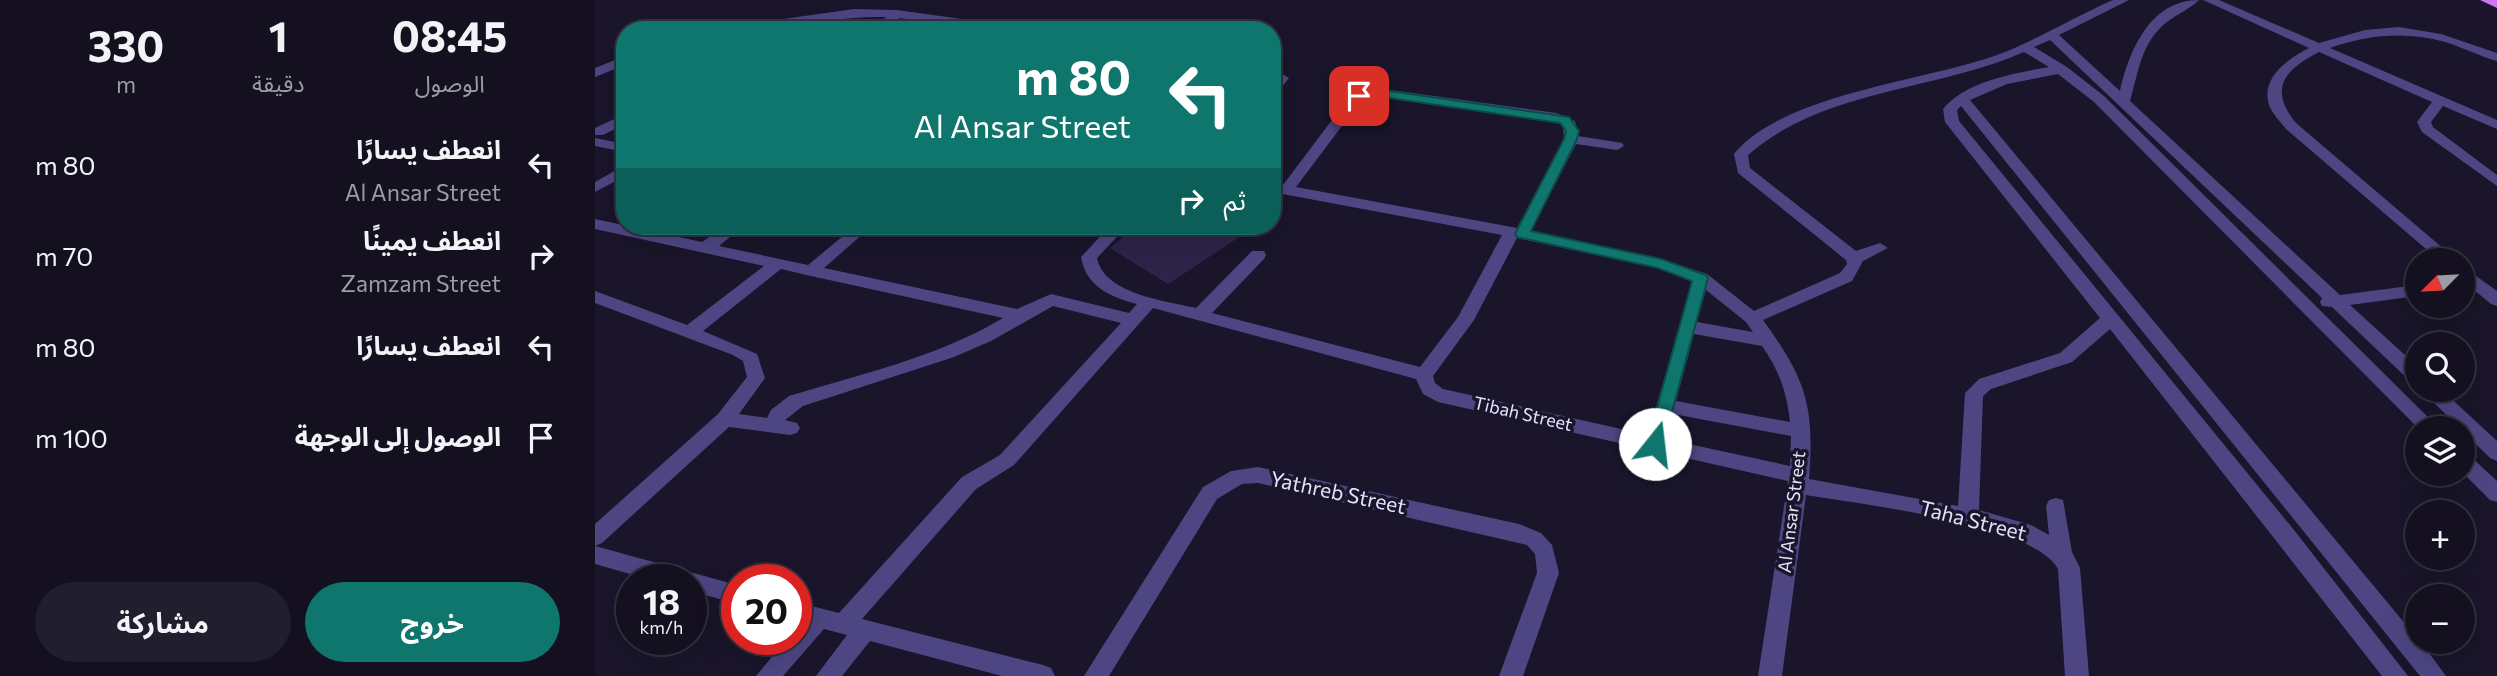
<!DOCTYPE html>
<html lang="ar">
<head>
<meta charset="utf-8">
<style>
  body { margin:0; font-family:Commissioner,"Noto Sans Arabic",sans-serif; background:#211e2d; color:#f1f3f6; direction:rtl; height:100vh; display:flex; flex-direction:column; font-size:26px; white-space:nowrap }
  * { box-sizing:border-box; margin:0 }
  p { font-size:23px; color:#9d9da5 }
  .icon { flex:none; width:38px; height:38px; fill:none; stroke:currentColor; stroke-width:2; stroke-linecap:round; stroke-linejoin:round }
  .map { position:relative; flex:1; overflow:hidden; direction:ltr }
  .side { display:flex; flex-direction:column; background:#141020; width:595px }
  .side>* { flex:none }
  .hud { position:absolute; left:21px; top:21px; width:665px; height:214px; border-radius:28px; box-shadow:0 7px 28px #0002,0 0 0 2px #33303e; direction:rtl; background:#0f766e; color:#fff; overflow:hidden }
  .needle { width:46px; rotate:246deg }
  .fabs { position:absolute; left:1810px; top:248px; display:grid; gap:14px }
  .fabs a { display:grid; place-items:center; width:70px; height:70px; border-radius:50%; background:#141020; box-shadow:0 7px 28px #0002,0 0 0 2px #33303e; font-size:35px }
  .speed { position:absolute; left:21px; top:564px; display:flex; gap:14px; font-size:35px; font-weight:700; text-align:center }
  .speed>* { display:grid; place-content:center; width:91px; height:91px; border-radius:50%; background:#141020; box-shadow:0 7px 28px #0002,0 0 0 2px #33303e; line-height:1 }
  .speed small { font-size:18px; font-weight:400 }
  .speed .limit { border:10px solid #d22; background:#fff; color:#111 }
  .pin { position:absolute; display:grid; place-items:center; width:60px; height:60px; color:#fff; margin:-30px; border-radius:14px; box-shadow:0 4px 10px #0006 }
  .me { position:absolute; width:77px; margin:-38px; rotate:16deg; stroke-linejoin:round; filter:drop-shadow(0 0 5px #0008) }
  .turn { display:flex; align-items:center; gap:24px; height:147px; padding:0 35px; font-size:32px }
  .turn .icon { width:91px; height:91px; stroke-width:2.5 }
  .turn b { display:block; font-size:49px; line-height:60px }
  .then { display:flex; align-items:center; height:66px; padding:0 35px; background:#0003; gap:14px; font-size:26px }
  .eta { display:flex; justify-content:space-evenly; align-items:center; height:119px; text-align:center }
  .eta b { font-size:42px; font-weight:700; line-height:49px }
  .button { display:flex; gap:14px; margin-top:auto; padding:14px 35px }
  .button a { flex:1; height:80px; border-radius:42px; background:#0f766e; color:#fff; font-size:28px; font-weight:700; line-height:80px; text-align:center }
  .button a+a { background:#211e2d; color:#f1f3f6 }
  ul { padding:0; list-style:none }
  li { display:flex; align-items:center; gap:21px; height:91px; padding:0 35px }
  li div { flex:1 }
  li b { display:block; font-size:26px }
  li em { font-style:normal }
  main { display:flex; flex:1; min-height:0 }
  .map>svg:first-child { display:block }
  .building { fill:#2e2348 }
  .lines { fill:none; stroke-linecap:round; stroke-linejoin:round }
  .minor { fill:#4d4683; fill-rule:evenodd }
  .major { fill:#cb75ee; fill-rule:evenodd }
  .route { fill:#0f766e; stroke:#0a4d48; stroke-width:2 }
  .labels { text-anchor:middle; stroke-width:7; stroke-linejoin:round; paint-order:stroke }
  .street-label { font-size:18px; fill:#e6e1fb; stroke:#1a152a }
  .near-street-label { font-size:21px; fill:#e6e1fb; stroke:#1a152a }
</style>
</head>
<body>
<main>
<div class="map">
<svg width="1902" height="676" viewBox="0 0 1902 676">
  <rect width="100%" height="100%" fill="#1a152a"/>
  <path class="building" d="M541 226H628L646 236 573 284 515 248Z"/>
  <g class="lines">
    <g class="minor">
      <path d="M1518 0H1534L1464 35 1525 91C1534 51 1555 0 1604 0 1595 9 1582 14 1572 22 1546 42 1544 71 1535 101L1745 295 1822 285V296L1755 305 1822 366V383L1816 382 1737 307 1727 306 1725 302 1727 298 1455 40 1439 47 1472 67 1509 96 1845 429H1824L1499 102 1463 74 1412 84 1375 100 1822 638V642H1826L1851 676H1825L1366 106 1362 110 1364 121 1699 530 1813 676H1787L1515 329 1477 362 1396 389 1388 396 1384 510 1436 525 1454 535 1451 506 1454 500 1461 498 1468 500 1477 552 1485 568 1494 676H1470L1463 569C1440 524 1263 504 1211 495L1187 676H1163L1193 481 843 402 828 394 821 379 558 308 419 465 381 489 267 619 448 665 456 668 460 676H407L275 641 247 676H221L252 635 229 629 188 676H161L192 639H201V628L206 623 201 622V602L244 613 367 477 405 455 526 323 458 306 396 341 359 357 208 406 190 420 202 423 205 428 202 433 195 435 134 427 7 543 0 546V524L123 414 152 377 148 361 138 355 0 303V291L92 325 169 266 0 229V219L107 242 130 226H148L124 246 213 265 260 226H277L229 268 422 309 456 294 534 313 542 304C516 297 491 287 486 257L515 226H532L502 258C509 294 571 301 601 308L657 251H669L671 255 669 259 617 313 825 367 863 317 907 235 677 192V183L688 185 755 96 781 88 961 113 980 121 983 136 1027 143 1029 146 1022 150 981 144 936 231 1066 259 1112 274 1159 311 1245 273 1252 264 1251 260 1143 173 1139 154C1187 94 1330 81 1402 55 1442 40 1479 17 1518 0ZM1429 52 1454 67C1420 73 1371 81 1348 109L1350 122 1505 318 1465 353 1384 379 1370 393 1363 506 1214 479C1220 404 1210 378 1168 320L1257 281 1268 261 1293 248 1285 243 1261 251 1155 168 1153 155C1228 89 1341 91 1429 52ZM782 96 958 121 968 126 969 139 922 228 701 187 765 102ZM922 238 1062 268 1097 281 1053 435 848 389 840 383 838 376 879 320ZM186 269 216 276 408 318C343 357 266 374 194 396L176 410 172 418 144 414 170 378 162 354 108 331ZM1111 290 1151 322 1158 332 1102 322ZM1099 334 1167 346C1184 370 1192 393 1195 422L1081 401ZM1078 414 1196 436 1195 466 1071 439Z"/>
      <path d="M1608 0H1624L1724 43 1770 30 1804 27 1846 34 1902 53V61C1884 56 1867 47 1850 42 1810 31 1773 35 1735 48L1902 120V129L1848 106 1836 122 1838 127 1902 175V186L1827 132 1822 122 1837 102 1724 52C1689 70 1673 89 1701 123L1863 261H1845L1691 129C1685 121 1675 112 1673 101 1668 76 1694 58 1714 48Z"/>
      <path d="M259 9 302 10 417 26 423 30H389L305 18 291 30H277L291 17C238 16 186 30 133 30L139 26Z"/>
      <path d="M30 56V65L0 77V68Z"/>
      <path d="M687 74 694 78 682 93 677 94V81Z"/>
      <path d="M30 114V124L8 135H0V128Z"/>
      <path d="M0 138 30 144V152L0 146Z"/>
      <path d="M30 165V176L0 192V182Z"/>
      <path d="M1867 266 1902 291V306L1896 304 1867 280Z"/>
      <path d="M1826 390H1847L1902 441V461L1895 458Z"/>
      <path d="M1867 452 1874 455 1902 481V502L1895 500 1867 472Z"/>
      <path d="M663 467 924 524 946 533 957 545 964 573 928 676H904L942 573 940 554 932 545 663 483 647 484 622 499 514 676H489L608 487 636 471Z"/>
      <path d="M0 546 142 585V604L96 591V579H53L0 564Z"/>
    </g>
    <path class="major" d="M1885 0H1902V8Z"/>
  </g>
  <path class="route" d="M781 89 974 117 984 131 982 139 936 231 1066 259 1111 275 1113 278 1067 449H1054L1052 444 1097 281 1063 268 922 237 920 234 969 139 971 131 965 123 781 96 764 99 758 96Z"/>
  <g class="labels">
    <g class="street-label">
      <text transform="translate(928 414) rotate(13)" y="6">Tibah Street</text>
      <text transform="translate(1197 512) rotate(-83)" y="6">Al Ansar Street</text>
    </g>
    <g class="near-street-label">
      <text transform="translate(743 493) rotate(12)" y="7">Yathreb Street</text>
      <text transform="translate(1378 521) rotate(14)" y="7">Taha Street</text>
    </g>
  </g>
</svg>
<div class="fabs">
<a><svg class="needle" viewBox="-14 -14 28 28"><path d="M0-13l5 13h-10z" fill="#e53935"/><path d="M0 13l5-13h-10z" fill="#9d9da5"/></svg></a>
<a><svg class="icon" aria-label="search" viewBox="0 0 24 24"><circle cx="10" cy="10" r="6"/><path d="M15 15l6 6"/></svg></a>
<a><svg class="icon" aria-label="layers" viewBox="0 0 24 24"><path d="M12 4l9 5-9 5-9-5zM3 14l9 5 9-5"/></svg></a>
<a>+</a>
<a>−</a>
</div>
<div class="speed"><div>18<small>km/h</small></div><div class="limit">20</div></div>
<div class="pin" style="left:764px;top:96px;background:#d93025"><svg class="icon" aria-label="arrive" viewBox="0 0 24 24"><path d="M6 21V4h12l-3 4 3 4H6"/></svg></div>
<svg class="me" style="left:1060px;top:444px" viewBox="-20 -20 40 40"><circle r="19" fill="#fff"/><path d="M0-13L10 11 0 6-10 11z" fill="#0f766e"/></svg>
<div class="hud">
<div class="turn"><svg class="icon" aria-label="left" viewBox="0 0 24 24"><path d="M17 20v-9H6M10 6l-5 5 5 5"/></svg><div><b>80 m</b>Al Ansar Street</div></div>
<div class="then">ثم<svg class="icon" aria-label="right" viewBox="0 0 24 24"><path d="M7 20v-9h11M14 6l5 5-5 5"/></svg></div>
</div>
</div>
<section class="side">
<div class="eta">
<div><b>08:45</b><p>الوصول</p></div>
<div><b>1</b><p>دقيقة</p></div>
<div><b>330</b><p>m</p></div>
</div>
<ul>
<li><svg class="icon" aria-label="left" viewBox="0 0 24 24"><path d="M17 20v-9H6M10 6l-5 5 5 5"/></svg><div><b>انعطف يسارًا</b><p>Al Ansar Street</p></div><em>80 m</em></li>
<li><svg class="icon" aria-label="right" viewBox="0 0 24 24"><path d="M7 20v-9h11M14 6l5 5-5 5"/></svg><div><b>انعطف يمينًا</b><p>Zamzam Street</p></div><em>70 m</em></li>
<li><svg class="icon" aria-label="left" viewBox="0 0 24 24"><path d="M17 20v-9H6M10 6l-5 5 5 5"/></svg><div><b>انعطف يسارًا</b></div><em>80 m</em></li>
<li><svg class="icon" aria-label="arrive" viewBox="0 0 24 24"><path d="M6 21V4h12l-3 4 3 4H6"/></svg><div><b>الوصول إلى الوجهة</b></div><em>100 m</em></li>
</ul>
<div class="button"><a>خروج</a><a>مشاركة</a></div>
</section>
</main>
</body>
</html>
